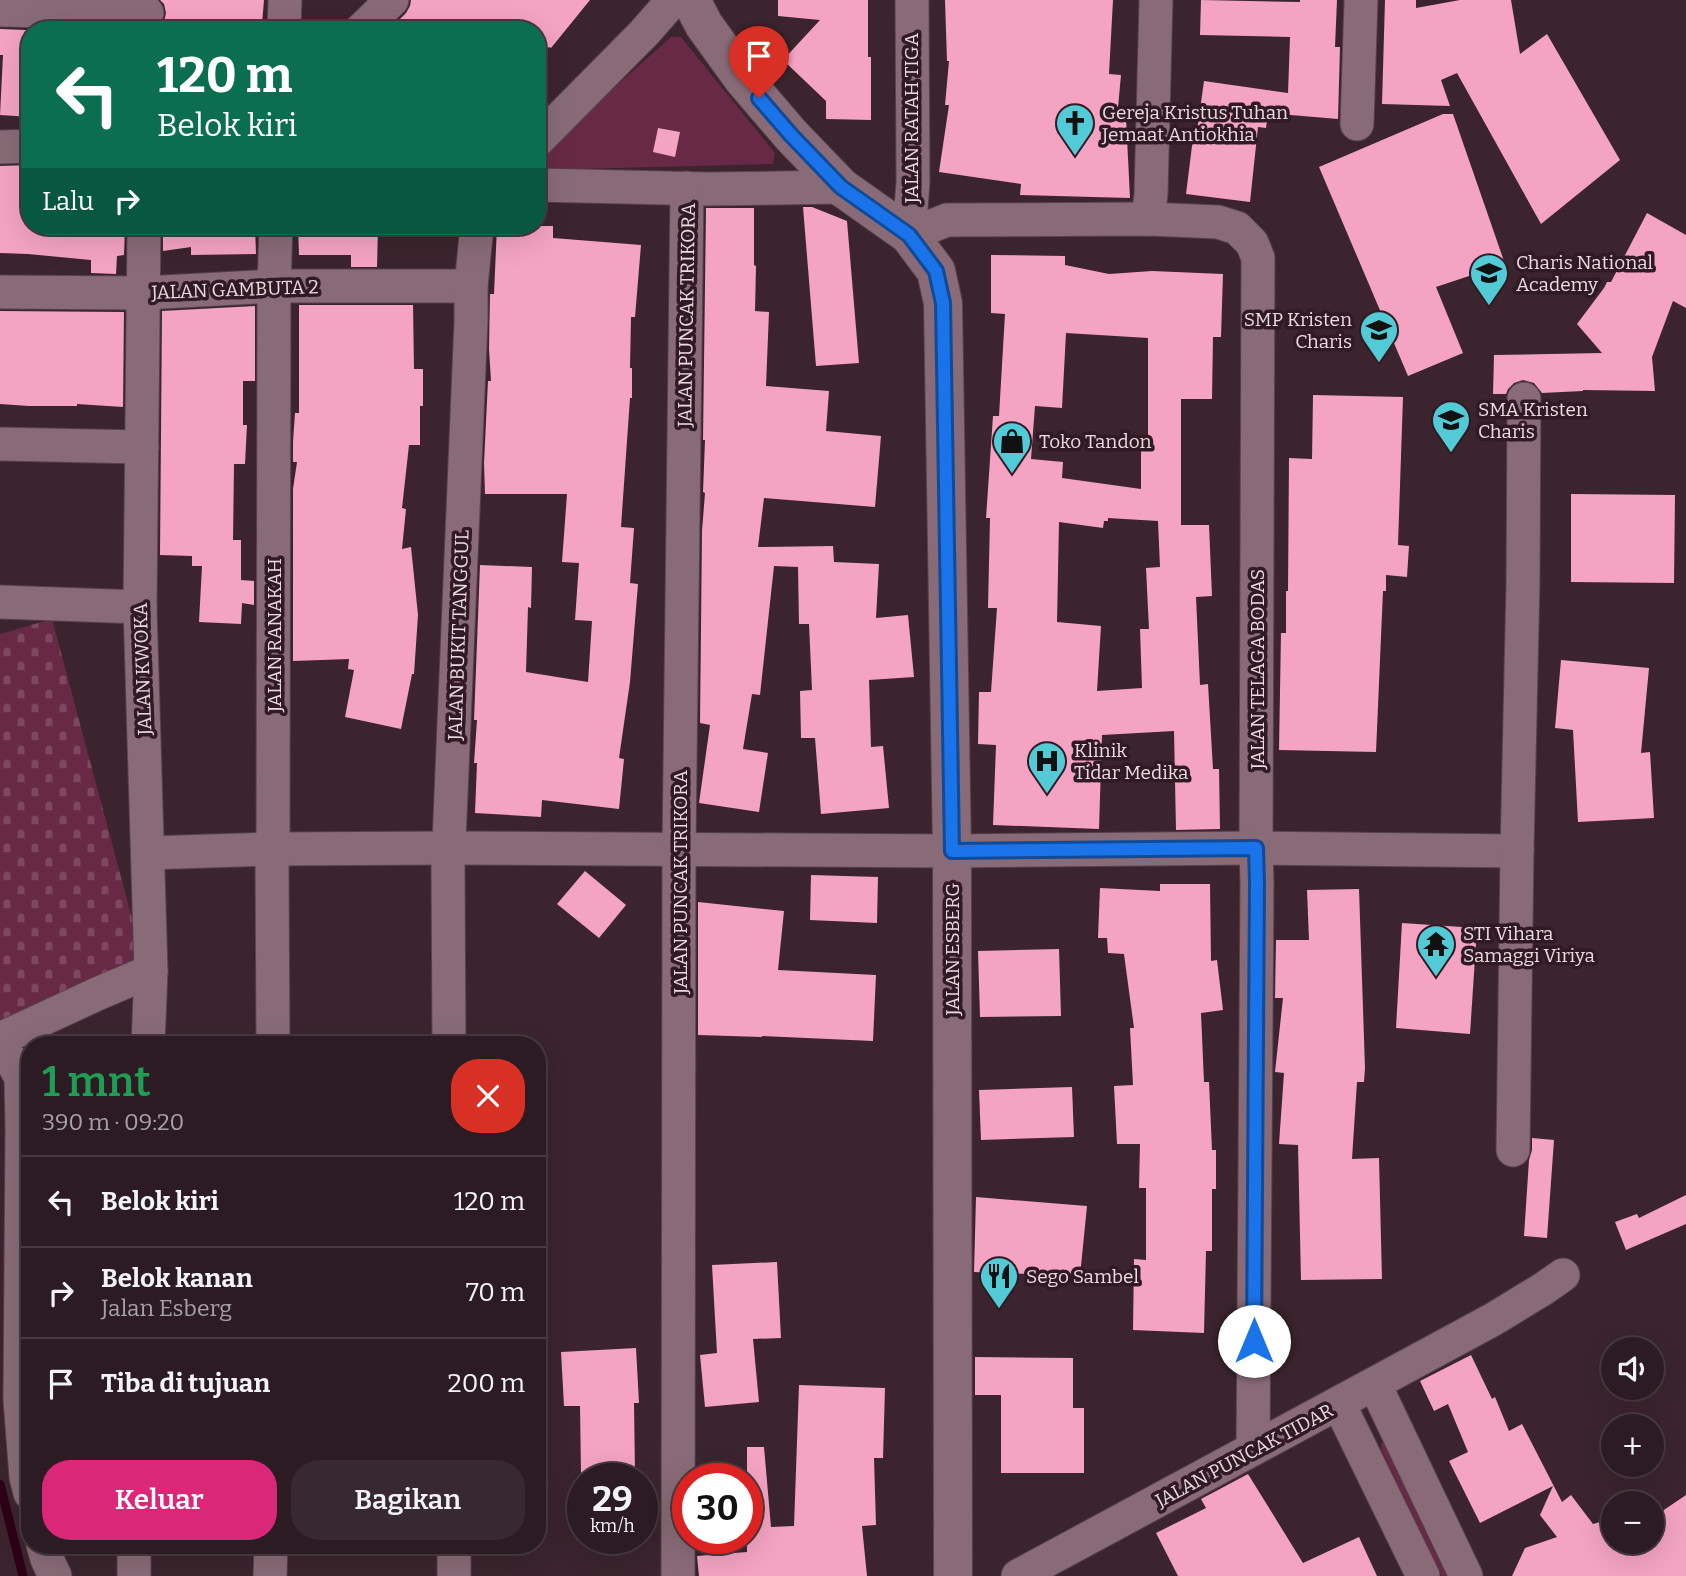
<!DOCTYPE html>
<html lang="id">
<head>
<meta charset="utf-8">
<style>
  body { margin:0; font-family:Bitter,serif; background:#38282f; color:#f1f3f6; height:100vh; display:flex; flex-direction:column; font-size:26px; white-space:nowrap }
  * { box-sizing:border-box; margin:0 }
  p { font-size:23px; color:#a6a1a5 }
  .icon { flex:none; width:38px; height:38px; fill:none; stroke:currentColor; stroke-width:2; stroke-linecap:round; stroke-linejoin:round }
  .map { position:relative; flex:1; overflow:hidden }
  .side { position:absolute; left:21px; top:1036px; width:525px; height:518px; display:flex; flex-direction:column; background:#2c1b22; border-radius:28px; box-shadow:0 7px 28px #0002,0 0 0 2px #483940 }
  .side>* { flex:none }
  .top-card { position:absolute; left:21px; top:21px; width:525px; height:214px; border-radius:28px; box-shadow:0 7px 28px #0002,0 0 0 2px #483940; background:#0b6e4f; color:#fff; overflow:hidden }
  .controls { position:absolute; left:1601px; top:1337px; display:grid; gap:14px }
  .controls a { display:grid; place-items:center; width:63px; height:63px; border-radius:50%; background:#2c1b22; box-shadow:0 7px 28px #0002,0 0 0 2px #483940; font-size:35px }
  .speed { position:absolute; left:567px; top:1463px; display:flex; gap:14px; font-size:35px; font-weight:700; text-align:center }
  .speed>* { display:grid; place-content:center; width:91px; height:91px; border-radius:50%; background:#2c1b22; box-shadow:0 7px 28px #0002,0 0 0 2px #483940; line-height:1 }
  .speed small { font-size:18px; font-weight:400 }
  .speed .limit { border:10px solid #d22; background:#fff; color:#111 }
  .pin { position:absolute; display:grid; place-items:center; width:60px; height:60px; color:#fff; margin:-72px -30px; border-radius:50% 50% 50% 0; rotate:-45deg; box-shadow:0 0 7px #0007 }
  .pin .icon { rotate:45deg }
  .me { position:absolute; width:77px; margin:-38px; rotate:0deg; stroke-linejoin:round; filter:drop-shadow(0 0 5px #0008) }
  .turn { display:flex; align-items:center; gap:24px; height:147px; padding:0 21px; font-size:32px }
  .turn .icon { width:91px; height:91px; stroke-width:2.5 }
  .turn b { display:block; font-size:49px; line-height:60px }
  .then { display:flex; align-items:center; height:66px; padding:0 21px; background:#0003; gap:14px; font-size:26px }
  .round { display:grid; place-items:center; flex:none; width:74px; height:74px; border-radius:28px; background:#38282f }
  .head { display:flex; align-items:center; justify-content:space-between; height:119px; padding:0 21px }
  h1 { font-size:42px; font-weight:600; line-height:52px; color:#1e9e55 }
  .action { display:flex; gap:14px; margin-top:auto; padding:14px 21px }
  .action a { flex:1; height:80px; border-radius:28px; background:#db2777; color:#fff; font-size:28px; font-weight:600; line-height:80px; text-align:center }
  .action a+a { background:#38282f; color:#f1f3f6 }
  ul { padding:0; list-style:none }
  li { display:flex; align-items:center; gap:21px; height:91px; padding:0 21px; border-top:2px solid #483940 }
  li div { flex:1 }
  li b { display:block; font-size:26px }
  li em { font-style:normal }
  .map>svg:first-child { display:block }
  .green { fill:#672945 }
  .cemetery { fill:url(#cemetery-stones) }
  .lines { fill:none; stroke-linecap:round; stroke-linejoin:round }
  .stream { stroke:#2d0016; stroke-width:9 }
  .building { fill:#f4a3c3; fill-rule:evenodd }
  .minor-casing { stroke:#56424a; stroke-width:35 }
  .secondary-casing { stroke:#56424a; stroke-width:40 }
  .minor { stroke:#886b76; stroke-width:33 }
  .secondary { stroke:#886b76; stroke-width:38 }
  .route-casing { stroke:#114b97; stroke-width:18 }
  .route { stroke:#1a73e8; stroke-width:12 }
  .labels { text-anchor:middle; stroke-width:7; stroke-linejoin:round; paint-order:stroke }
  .poi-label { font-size:19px; fill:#ebdbe0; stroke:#311a23; text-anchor:start }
  .street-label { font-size:19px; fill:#ebdbe0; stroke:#311a23 }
</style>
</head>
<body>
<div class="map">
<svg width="1686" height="1576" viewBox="0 0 1686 1576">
  <defs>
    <pattern id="cemetery-stones" width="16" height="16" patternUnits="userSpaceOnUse" patternTransform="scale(1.75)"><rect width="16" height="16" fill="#672945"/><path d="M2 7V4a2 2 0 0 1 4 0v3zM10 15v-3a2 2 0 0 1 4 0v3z" fill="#7d4760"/></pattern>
  </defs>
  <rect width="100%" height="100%" fill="#3b242d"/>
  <g class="green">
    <path d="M671 37H681L775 153 773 164 538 170 537 156Z"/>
    <path d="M1388 1440 1456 1576H1441L1381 1449 1382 1442Z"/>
  </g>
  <path class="cemetery" d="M52 619 144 963 0 1026V634Z"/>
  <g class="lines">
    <path class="stream" d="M0 1484 23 1576"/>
  </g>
  <g class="building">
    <path d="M160 0H264L262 24 211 20V27L161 25 164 22 166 13 164 4Z"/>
    <path d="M411 0H590L551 48 549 47 537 59V30H389L406 13 410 6Z"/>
    <path d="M778 0H868V57H871V120L826 119V101L783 60 820 20 778 16Z"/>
    <path d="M945 0H1113L1109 74 1121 75 1117 118H1126L1130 198 1020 195 1021 184 939 172 949 105H945L949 61H947Z"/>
    <path d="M1201 0 1300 2V0H1337L1335 47H1340L1338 119 1268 113 1266 128 1258 127 1250 202 1186 194 1194 130 1197 131 1204 81 1288 93 1290 37 1200 35Z"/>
    <path d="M1385 0H1416V8L1460 0H1511L1520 54 1547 34 1620 160 1541 224 1457 73 1441 80 1450 106 1382 104Z"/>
    <path d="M0 29 26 30V74H30V117L0 115 3 55H0Z"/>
    <path d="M1443 114H1453L1505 264 1436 287 1463 353 1408 376 1319 167Z"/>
    <path d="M658 128 680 132 675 157 653 152Z"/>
    <path d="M30 165V226H125L124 255 117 256 116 274 91 273V260L28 254 0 253V166Z"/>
    <path d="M803 207H812L847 221 859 363 816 366Z"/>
    <path d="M706 208H754V265L756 266 755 311 769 312 766 386 829 391 826 431 881 436 875 507 764 498 758 547 833 546 834 562 879 564 876 618 908 615 914 677 869 680 871 747 883 746 889 808 821 814 815 738H801L800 691 812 690 809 624H799L798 567 774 566 760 695 752 694 743 749 768 753 759 812 699 803 710 725 700 723 702 531 705 493 703 492 705 440H703Z"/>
    <path d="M1647 213 1686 235V308L1673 301 1652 357 1655 391 1583 390V391L1542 393 1534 383 1523 380 1514 383 1508 389 1506 394H1493L1494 355 1602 353 1577 324 1604 288 1607 282H1611Z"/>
    <path d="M163 226H255L256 254 191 255V247L163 251Z"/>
    <path d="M298 226H378L377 267H351V255H299Z"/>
    <path d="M497 226H553V238L641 245 635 317H631L630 368H632V398H630L621 527 634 528 630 583 638 584 630 682 619 758 624 759 619 809 542 800 541 817 475 813 477 763H474L477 720H474L480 565 532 567 531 608 528 607 526 672 588 682 592 621 575 620 579 563 562 562 567 494H485L484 463 488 381H491L489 349 490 294H494Z"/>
    <path d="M991 255 1065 256V265L1109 274 1152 271 1223 274 1221 337H1213L1212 399H1181V525H1209L1212 596 1196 597 1200 685 1208 684 1213 769H1219L1220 829 1176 830 1174 731 1102 735 1099 829 993 825 996 745 978 744 979 692H991L997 608H988L990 518H986L993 416H999L1005 314 991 313ZM1066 333 1148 338V436L1141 435V489L1062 478 1063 462 1031 459 1035 406 1062 408ZM1108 518 1158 521 1160 567 1146 568 1149 629H1140L1142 688 1097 691 1101 626 1057 622 1059 522 1103 528 1104 521H1108Z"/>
    <path d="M299 305H413L414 369H423V406H420V445H409L402 508 406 509 402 549 411 547 418 615 414 674H412L401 729 345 717 354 670 348 669 349 659 293 661V489L297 462H293V442L295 413H299Z"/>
    <path d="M255 306V381H243V425H247L245 464H234L233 540H241V580L254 581V605L242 603 241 624 199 622 202 566H192V556L160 555 162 311Z"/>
    <path d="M0 311 124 312 123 407 77 404V406H29L0 404Z"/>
    <path d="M1313 395 1403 397 1398 545 1409 546 1407 577 1386 575V591H1383L1376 752 1279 750 1281 633H1286V591H1288L1289 458 1312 459Z"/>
    <path d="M1571 494 1675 495 1674 583 1571 582Z"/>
    <path d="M1561 660 1649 668 1641 753 1650 752 1654 818 1578 822 1573 730 1555 728Z"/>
    <path d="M585 871 626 905 599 938 557 904Z"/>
    <path d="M811 875 878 877 877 923 810 920Z"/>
    <path d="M1160 884H1210L1211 961 1217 960 1223 1010 1201 1013 1204 1082H1209L1212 1150H1216V1189H1212V1251H1206L1204 1333 1133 1330 1134 1259 1146 1260V1188H1139L1140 1144H1117L1114 1086 1133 1085 1130 1028H1134L1124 954 1108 953 1107 938H1098L1100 888 1160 891Z"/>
    <path d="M1359 889 1365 1068 1364 1082H1357L1352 1159 1379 1158 1382 1279 1301 1280 1298 1145 1279 1144 1284 1073 1275 1072 1283 998H1275L1276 940H1309L1307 890Z"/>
    <path d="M698 902 784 911 778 970 876 975 873 1041 762 1036V1037L698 1035Z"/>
    <path d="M1402 923 1477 928 1470 1034 1396 1028Z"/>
    <path d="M1059 949 1061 1016 980 1017 978 951Z"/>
    <path d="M1072 1087 1074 1137 981 1140 979 1090Z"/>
    <path d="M1532 1138 1554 1140 1547 1238 1524 1236 1529 1160 1532 1150Z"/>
    <path d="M1686 1195V1224L1626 1250 1615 1222 1637 1214 1639 1218Z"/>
    <path d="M976 1197 1087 1206 1080 1276 974 1272Z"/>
    <path d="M777 1262 781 1338 753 1339 759 1402 705 1407 700 1355 717 1353 712 1265Z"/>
    <path d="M636 1348 639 1403H634L635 1473 581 1474 580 1406H564L561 1352Z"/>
    <path d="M1471 1355 1492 1399 1495 1397 1509 1431 1522 1424 1562 1502 1571 1495 1593 1524 1614 1518V1543L1652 1542V1518L1686 1495V1576H1512L1525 1548 1557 1537 1540 1515 1553 1486 1480 1523 1449 1461 1468 1452 1448 1404 1434 1411 1420 1381Z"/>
    <path d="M975 1357 1073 1358V1408H1084V1473H1001V1395H975Z"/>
    <path d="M799 1385 885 1388 883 1458H874L876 1525 862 1526 867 1576H699L697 1556 747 1552V1447H764L771 1527 794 1526Z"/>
    <path d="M1248 1474 1303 1563 1359 1537 1377 1576H1178L1156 1533 1206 1508 1201 1499Z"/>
  </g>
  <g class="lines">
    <defs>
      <g id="minor">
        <path d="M912 0 913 182 909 235 947 220 1148 219 1218 222 1237 228 1252 243 1258 258 1256 848 1257 883 1253 1449"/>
        <path d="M0 10 147 13"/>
        <path d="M284 30 285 0"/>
        <path d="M361 30 392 0"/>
        <path d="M1357 124 1361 0"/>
        <path d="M537 141 644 33 666 8 672 0"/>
        <path d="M0 147 30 146"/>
        <path d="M537 185 709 189 841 187"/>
        <path d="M1148 219 1151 194 1156 0"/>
        <path d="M144 226 140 607 151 971 148 1045"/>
        <path d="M0 292 144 293 274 286H471"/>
        <path d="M0 444 142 447"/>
        <path d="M0 602 140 607"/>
        <path d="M148 853 273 849 449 848 952 851 1256 848 1517 851"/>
        <path d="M0 1039 97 994 151 971"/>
        <path d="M273 1045 272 862 273 849 274 286 276 226"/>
        <path d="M449 1045 448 866 471 321V286L477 226"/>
        <path d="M0 1056 12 1061 21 1078 22 1130 20 1400 26 1477 30 1493"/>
        <path d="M1513 1150 1517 851 1523 582 1524 399"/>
        <path d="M1375 1385 1466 1576"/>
        <path d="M1339 1404 1423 1576"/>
        <path d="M43 1545 47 1559 55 1576"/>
        <path d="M454 1545V1576"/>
        <path d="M134 1576V1545"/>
        <path d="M270 1576 271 1545"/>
        <path d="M678 1576 679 848 687 188"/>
        <path d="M1018 1576 1492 1320 1543 1289 1563 1275"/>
      </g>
      <path id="secondary" d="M691 0 704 25 743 79 791 135 841 187 909 235 936 271 943 303 952 851 953 1576"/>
    </defs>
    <use href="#minor" class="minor-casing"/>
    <use href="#secondary" class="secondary-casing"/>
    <use href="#minor" class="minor"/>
    <use href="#secondary" class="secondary"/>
  </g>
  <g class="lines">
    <defs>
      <path id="route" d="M759 98 791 135 841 187 909 235 936 271 943 303 952 851 1256 848 1257 883 1254 1341"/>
    </defs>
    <use href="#route" class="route-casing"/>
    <use href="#route" class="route"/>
  </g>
  <defs>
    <symbol id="church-pin" viewBox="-11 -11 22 30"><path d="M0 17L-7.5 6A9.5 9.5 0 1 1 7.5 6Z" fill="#52cbd7" stroke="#311a23"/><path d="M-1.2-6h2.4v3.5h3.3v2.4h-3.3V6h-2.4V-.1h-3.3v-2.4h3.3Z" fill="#111"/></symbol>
    <symbol id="school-pin" viewBox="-11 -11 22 30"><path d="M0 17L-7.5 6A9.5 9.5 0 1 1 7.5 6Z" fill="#52cbd7" stroke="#311a23"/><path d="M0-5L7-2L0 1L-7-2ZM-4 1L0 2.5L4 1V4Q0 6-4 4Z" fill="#111"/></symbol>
    <symbol id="shop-pin" viewBox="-11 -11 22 30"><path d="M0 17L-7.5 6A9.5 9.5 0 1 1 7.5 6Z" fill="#52cbd7" stroke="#311a23"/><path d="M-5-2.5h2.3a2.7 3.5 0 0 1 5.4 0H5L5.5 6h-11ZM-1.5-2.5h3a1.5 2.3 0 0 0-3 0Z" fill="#111"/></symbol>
    <symbol id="hospital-pin" viewBox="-11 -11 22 30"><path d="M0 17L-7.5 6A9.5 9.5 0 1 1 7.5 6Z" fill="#52cbd7" stroke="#311a23"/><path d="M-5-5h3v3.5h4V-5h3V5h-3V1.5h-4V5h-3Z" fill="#111"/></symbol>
    <symbol id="temple-pin" viewBox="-11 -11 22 30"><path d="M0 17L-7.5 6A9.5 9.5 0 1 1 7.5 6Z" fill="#52cbd7" stroke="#311a23"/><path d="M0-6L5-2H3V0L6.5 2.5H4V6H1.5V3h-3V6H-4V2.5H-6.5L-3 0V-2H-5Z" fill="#111"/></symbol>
    <symbol id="restaurant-pin" viewBox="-11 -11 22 30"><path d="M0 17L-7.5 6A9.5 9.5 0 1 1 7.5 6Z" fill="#52cbd7" stroke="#311a23"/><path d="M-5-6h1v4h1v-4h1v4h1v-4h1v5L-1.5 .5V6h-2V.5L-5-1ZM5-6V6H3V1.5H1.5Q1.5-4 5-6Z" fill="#111"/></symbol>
  </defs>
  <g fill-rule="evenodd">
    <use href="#church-pin" x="1053" y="101" width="44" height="60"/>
    <use href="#school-pin" x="1467" y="251" width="44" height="60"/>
    <use href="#school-pin" x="1357" y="308" width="44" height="60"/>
    <use href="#school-pin" x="1429" y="398" width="44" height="60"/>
    <use href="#shop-pin" x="990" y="419" width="44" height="60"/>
    <use href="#hospital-pin" x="1025" y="739" width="44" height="60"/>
    <use href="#temple-pin" x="1414" y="922" width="44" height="60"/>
    <use href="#restaurant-pin" x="977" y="1254" width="44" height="60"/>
  </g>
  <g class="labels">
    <g class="poi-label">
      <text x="1102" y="119">Gereja Kristus Tuhan<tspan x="1102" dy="22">Jemaat Antiokhia</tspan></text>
      <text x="1516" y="269">Charis National<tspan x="1516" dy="22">Academy</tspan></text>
      <text x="1352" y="326" text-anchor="end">SMP Kristen<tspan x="1352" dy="22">Charis</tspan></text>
      <text x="1478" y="416">SMA Kristen<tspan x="1478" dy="22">Charis</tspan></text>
      <text x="1039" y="448">Toko Tandon</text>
      <text x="1074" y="757">Klinik<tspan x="1074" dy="22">Tidar Medika</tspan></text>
      <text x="1463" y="940">STI Vihara<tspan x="1463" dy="22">Samaggi Viriya</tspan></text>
      <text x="1026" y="1283">Sego Sambel</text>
    </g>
    <g class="street-label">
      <text transform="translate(911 118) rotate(-90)" y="7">JALAN RATAH TIGA</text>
      <text transform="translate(235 289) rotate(-2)" y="7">JALAN GAMBUTA 2</text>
      <text transform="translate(686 315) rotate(-89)" y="7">JALAN PUNCAK TRIKORA</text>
      <text transform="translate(274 635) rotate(-90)" y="7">JALAN RANAKAH</text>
      <text transform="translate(458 635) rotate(-88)" y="7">JALAN BUKIT TANGGUL</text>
      <text transform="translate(142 669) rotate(-92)" y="7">JALAN KWOKA</text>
      <text transform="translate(1257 669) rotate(-90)" y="7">JALAN TELAGA BODAS</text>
      <text transform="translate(680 882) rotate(-90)" y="7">JALAN PUNCAK TRIKORA</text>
      <text transform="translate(952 949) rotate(-90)" y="7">JALAN ESBERG</text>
      <text transform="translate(1244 1455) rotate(-28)" y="7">JALAN PUNCAK TIDAR</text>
    </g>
  </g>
</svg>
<div class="controls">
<a><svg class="icon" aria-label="sound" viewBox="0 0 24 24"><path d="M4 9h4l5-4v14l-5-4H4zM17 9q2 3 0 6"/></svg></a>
<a>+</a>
<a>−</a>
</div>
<div class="speed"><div>29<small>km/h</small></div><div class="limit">30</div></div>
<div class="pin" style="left:759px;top:98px;background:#d93025"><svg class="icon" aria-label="arrive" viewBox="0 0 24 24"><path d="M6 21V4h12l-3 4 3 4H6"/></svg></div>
<svg class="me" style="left:1254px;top:1341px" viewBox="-20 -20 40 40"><circle r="19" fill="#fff"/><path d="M0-13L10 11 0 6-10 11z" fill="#1a73e8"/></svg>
<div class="top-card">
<div class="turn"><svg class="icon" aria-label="left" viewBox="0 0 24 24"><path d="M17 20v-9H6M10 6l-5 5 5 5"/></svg><div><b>120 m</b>Belok kiri</div></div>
<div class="then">Lalu<svg class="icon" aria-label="right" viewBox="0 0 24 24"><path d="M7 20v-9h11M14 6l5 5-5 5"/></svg></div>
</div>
<section class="side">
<div class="head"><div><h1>1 mnt</h1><p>390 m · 09:20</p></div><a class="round" style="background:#d93025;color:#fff"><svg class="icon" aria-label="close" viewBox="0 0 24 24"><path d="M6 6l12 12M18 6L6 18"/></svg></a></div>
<ul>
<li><svg class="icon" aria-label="left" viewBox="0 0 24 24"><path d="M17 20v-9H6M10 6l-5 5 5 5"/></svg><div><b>Belok kiri</b></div><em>120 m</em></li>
<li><svg class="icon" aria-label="right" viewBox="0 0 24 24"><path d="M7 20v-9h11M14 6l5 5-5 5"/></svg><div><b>Belok kanan</b><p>Jalan Esberg</p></div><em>70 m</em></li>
<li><svg class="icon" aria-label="arrive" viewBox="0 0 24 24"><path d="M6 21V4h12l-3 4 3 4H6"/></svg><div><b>Tiba di tujuan</b></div><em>200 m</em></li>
</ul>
<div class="action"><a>Keluar</a><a>Bagikan</a></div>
</section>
</div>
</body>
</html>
